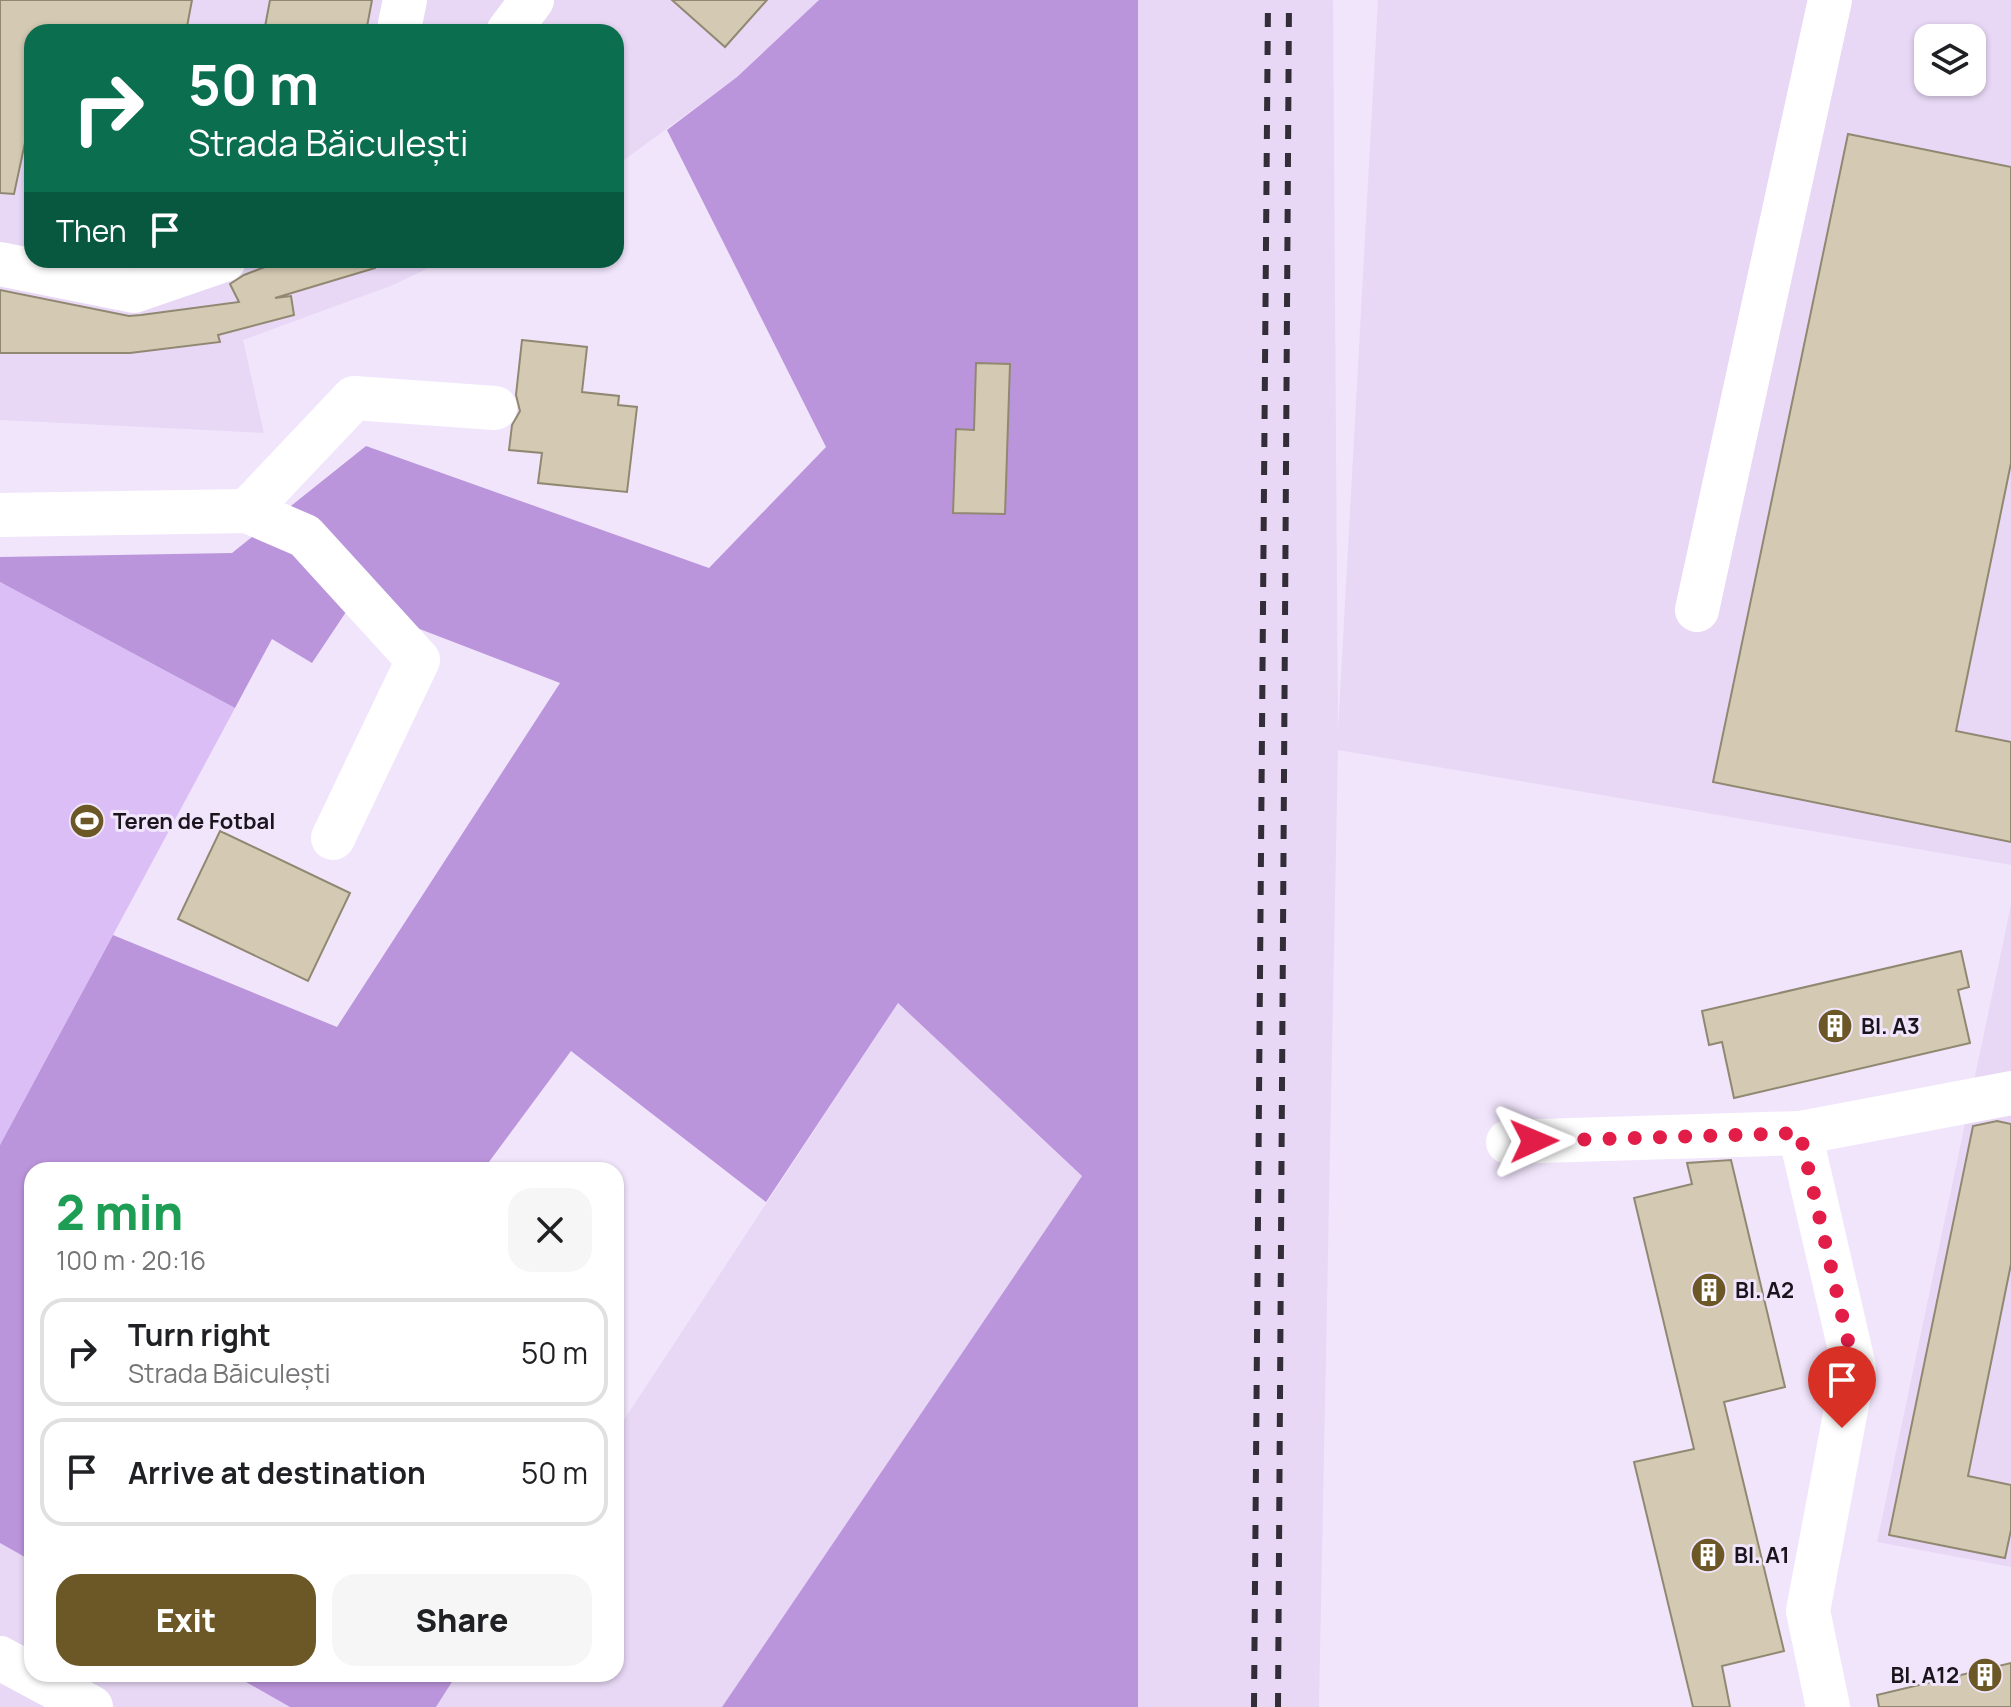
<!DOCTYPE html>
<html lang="en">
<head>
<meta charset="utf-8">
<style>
  body { margin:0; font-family:Manrope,sans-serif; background:#f6f6f6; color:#202124; height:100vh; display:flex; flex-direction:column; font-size:30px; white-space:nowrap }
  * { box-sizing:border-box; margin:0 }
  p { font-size:26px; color:#757577 }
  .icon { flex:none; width:44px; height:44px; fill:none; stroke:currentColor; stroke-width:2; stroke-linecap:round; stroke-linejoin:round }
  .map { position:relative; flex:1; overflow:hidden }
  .panel { position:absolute; left:24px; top:1162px; width:600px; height:520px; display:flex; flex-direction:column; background:#fff; border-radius:24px; box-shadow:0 2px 6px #0004 }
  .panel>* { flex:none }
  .banner { position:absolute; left:24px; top:24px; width:600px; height:244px; border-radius:24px; box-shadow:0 2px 6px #0004; background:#0b6e4f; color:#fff; overflow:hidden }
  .controls { position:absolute; left:1914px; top:24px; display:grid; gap:16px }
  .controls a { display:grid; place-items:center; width:72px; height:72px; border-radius:16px; background:#fff; box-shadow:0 2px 6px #0004; font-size:40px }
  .pin { position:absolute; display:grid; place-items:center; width:68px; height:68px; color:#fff; margin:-82px -34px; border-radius:50% 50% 50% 0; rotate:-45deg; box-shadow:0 0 8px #0007 }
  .pin .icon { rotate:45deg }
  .me { position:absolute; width:88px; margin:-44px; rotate:89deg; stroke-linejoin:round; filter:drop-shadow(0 0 6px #0008) }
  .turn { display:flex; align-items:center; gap:28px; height:168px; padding:0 32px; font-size:36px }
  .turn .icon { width:104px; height:104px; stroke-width:2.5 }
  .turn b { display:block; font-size:56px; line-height:68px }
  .then { display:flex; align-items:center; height:76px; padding:0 32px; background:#0003; gap:16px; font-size:30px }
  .round { display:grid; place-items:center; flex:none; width:84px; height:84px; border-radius:24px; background:#f6f6f6 }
  .head { display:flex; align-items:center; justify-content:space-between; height:136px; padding:0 32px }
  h1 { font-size:48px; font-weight:800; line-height:60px; color:#1e9e55 }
  .button { display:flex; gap:16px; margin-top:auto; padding:16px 32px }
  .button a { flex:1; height:92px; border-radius:24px; background:#6b5826; color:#fff; font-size:32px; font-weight:800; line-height:92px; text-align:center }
  .button a+a { background:#f6f6f6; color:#202124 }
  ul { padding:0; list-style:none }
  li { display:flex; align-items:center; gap:24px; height:108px; margin:0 16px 12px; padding:0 16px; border:4px solid #e0e0e0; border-radius:24px }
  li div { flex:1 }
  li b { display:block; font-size:30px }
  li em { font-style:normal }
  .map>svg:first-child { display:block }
  .built { fill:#e8d8f6; fill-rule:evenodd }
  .green { fill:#dbbef5 }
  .forest { fill:#bb95dc }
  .building { fill:#d4cab3; stroke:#918872; stroke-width:2 }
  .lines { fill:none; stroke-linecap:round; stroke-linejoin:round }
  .minor { stroke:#fff; stroke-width:44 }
  .rail { stroke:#332d37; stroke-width:6; stroke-dasharray:14 14; stroke-linecap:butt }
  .route { stroke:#e11d48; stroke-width:14; stroke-dasharray:0 25.2 }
  .labels { text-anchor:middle; stroke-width:6; stroke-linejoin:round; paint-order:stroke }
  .poi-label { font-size:22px; font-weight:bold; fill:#1a151d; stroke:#f1e5fc; text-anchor:start }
</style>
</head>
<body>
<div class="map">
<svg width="2011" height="1707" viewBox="0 0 2011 1707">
  <rect width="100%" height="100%" fill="#f1e5fc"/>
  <g class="built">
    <path d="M0 0H819L737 77 616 166V32H32V260H445L393 285 243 340 264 433 0 420Z"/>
    <path d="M1136 0H1333L1338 730 1378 0H2011V865L1338 750 1319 1707H1137ZM1928 38H1972V82H1928Z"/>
    <path d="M2011 905V1567L1877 1542Z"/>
    <path d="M898 1003 1082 1176 722 1707H436L457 1674H616V1432Z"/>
    <path d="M0 1543 32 1561V1674H232L290 1707H0Z"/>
  </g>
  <path class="green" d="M0 582 235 708 0 1145Z"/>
  <g class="forest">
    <path d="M819 0H1138V1707H722L1082 1176 898 1003 766 1202 571 1051 483 1170H32V1561L0 1543V1145L113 935 337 1027 560 683 352 603 312 663 272 639 235 708 0 582V557L232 553 366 446 709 568 826 447 667 130 737 77Z"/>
    <path d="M232 1674H457L436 1707H290Z"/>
  </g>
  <g class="building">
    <path d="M0 0H192L186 32H32V110L14 194 0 193Z"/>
    <path d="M270 0H372L366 32H264Z"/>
    <path d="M672 0H767L725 47Z"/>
    <path d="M1848 134 2011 167V463L1956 731 2011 742V842L1713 782Z"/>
    <path d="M283 260H374L375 268 275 298 291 296 294 315 218 335 220 342 130 353H0V290L129 316 141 315 239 302 230 284 244 275Z"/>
    <path d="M522 340 587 347 582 392 619 396 618 405 637 407 627 492 538 483 542 453 509 450 512 425 520 411 516 395Z"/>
    <path d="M976 363 1010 364 1005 514 953 513 956 429 974 430Z"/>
    <path d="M220 831 350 893 308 981 178 919Z"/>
    <path d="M1961 951 1969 987 1958 990 1970 1043 1734 1098 1722 1042 1709 1045 1702 1011Z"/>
    <path d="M1997 1121 2011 1124V1264L1968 1476 2011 1485V1530L2005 1558 1889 1535 1973 1126Z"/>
    <path d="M1731 1160 1785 1387 1724 1402 1784 1651 1722 1666 1730 1707H1693L1634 1462 1694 1449 1634 1198 1692 1184 1687 1163Z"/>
    <path d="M2011 1663V1707H1879L1877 1695Z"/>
  </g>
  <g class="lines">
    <g class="minor">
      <path d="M400 24 405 0"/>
      <path d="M508 32 532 0"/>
      <path d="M0 264 134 291 224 260"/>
      <path d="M247 511 354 398 495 408"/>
      <path d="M0 515 247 511 305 536 418 660 333 838"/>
      <path d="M1697 610 1830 0"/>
      <path d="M1800 1133 1854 1367 1808 1611 1828 1707"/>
      <path d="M1508 1142 1800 1133 2011 1093"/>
      <path d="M0 1658 91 1707"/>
    </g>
    <g class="rail">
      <path d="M1254 1707 1268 0"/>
      <path d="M1278 1707 1289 0"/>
    </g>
  </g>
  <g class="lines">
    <path class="route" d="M1534 1141 1800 1133 1854 1367 1842 1428"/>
  </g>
  <defs>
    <symbol id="stadium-disc" viewBox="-11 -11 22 22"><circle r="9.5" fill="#6b5826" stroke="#f1e5fc"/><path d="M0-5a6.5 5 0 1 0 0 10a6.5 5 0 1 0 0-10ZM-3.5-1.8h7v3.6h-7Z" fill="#fff"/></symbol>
    <symbol id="building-disc" viewBox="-11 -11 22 22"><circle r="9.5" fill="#6b5826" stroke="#f1e5fc"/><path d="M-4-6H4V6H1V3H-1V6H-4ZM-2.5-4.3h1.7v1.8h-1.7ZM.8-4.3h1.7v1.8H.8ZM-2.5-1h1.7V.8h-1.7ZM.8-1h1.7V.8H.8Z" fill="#fff"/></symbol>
  </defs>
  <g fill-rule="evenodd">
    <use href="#stadium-disc" x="67" y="801" width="40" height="40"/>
    <use href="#building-disc" x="1815" y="1006" width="40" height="40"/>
    <use href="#building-disc" x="1689" y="1270" width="40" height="40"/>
    <use href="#building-disc" x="1688" y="1535" width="40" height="40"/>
    <use href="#building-disc" x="1965" y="1655" width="40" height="40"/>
  </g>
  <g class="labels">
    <g class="poi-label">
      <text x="113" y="829">Teren de Fotbal</text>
      <text x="1861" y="1034">Bl. A3</text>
      <text x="1735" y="1298">Bl. A2</text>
      <text x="1734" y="1563">Bl. A1</text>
      <text x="1959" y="1683" text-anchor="end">Bl. A12</text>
    </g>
  </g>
</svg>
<div class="controls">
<a><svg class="icon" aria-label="layers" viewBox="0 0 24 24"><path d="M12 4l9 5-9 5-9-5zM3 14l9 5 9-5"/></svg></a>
</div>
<div class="pin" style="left:1842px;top:1428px;background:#d93025"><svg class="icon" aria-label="arrive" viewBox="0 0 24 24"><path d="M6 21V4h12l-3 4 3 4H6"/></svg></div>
<svg class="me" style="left:1534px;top:1141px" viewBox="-20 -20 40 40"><path d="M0-17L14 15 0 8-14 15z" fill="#e11d48" stroke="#fff" stroke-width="4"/></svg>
<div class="banner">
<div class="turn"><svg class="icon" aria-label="right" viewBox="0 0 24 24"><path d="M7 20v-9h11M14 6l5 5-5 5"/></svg><div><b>50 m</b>Strada Băiculești</div></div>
<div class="then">Then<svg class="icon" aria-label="arrive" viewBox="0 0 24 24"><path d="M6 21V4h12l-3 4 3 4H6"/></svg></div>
</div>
<section class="panel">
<div class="head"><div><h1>2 min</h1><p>100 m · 20:16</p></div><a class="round"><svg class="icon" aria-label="close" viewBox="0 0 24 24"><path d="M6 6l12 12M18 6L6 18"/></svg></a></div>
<ul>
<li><svg class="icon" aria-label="right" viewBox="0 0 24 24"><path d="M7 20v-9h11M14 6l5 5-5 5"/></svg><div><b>Turn right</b><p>Strada Băiculești</p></div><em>50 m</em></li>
<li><svg class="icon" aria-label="arrive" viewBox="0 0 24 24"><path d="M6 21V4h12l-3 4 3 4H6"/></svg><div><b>Arrive at destination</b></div><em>50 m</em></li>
</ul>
<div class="button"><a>Exit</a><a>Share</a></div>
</section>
</div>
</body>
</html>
